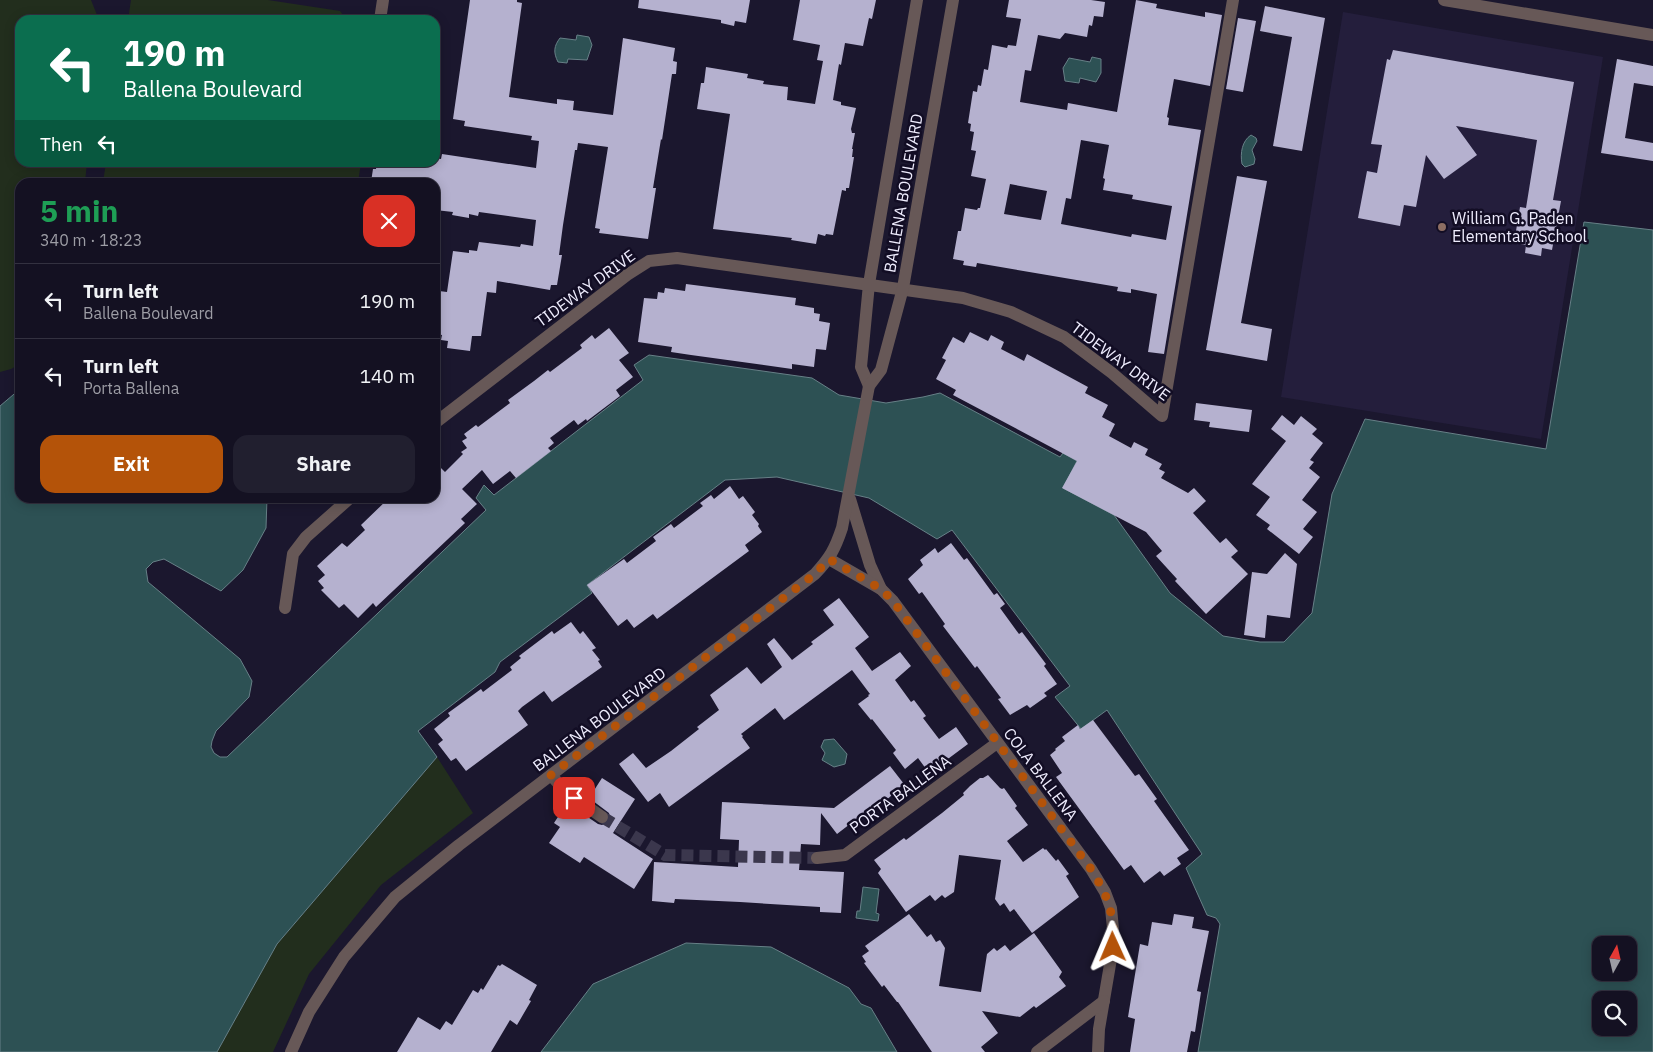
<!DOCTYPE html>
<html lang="en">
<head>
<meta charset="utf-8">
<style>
  body { margin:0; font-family:"IBM Plex Sans",sans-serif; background:#211f2f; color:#f1f3f6; height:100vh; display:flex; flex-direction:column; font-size:19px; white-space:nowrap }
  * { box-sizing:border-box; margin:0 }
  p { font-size:16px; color:#9d9da5 }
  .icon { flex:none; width:28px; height:28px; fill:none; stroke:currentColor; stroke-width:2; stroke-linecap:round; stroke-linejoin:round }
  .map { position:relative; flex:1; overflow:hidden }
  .side { position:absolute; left:15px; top:178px; width:425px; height:325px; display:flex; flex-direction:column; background:#141122; border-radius:15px; box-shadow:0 2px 12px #0003,0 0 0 1px #333140 }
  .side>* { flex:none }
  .guide { position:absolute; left:15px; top:15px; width:425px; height:152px; border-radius:15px; box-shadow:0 2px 12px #0003,0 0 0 1px #333140; background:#0b6e4f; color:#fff; overflow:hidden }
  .needle { width:32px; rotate:8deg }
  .fabs { position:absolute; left:1592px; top:936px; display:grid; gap:10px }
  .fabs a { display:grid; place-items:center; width:45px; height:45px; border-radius:10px; background:#141122; box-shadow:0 2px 12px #0003,0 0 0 1px #333140; font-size:25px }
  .pin { position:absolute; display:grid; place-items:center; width:42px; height:42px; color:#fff; margin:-21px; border-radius:10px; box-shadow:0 2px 8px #0006 }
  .me { position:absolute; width:55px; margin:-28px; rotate:359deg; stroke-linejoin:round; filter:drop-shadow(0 0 4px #0008) }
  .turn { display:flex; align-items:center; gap:18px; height:105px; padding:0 25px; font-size:22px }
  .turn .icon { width:65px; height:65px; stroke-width:2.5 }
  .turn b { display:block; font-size:35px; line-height:42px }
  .then { display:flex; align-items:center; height:48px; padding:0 25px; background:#0003; gap:10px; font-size:19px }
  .round { display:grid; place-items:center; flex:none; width:52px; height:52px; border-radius:15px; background:#211f2f }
  .headline { display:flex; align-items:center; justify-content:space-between; height:85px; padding:0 25px }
  h1 { font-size:30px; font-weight:700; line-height:38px; color:#1e9e55 }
  .cta { display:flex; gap:10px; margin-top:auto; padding:10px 25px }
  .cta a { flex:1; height:58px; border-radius:15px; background:#b45309; color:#fff; font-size:20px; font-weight:700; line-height:58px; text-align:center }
  .cta a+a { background:#211f2f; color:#f1f3f6 }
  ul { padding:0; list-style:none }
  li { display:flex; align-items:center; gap:15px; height:75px; padding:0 25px; border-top:1px solid #333140 }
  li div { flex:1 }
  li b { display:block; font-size:19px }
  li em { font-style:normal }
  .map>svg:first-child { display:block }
  .built { fill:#241e3c }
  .green { fill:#222e1d }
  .water { fill:#2d5154; stroke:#678087; fill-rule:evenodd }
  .building { fill:#b5b1cf; fill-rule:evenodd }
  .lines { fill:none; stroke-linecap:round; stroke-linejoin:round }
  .minor-tunnel { stroke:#3b374d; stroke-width:12; stroke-dasharray:12 6; stroke-linecap:butt }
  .minor { stroke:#675857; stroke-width:12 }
  .route { stroke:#b45309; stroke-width:9; stroke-dasharray:0 16.2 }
  .education-dot { fill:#8d6e63; stroke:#120d24; stroke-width:2 }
  .labels { text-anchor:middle; stroke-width:5; stroke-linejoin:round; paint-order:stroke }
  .street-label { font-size:16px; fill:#eeecfd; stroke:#120d24 }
  .poi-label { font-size:16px; fill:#eeecfd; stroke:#120d24; text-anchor:start }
</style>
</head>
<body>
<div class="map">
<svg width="1653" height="1052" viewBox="0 0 1653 1052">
  <rect width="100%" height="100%" fill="#1b172e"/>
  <path class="built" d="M1343 12 1603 57 1541 439 1281 397Z"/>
  <g class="green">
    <path d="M0 0H91L99 20H20V162L87 163 85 182H20V364L11 369 0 372Z"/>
    <path d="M131 0H268L340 11 347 20H128Z"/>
    <path d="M106 163V162L361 163 358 182H103Z"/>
    <path d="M437 757 473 813 381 885 309 974 273 1052H217L277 944Z"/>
  </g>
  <g class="water">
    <path d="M577 35 589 37 592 45 587 60 568 59 567 63 558 62C553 52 554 46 560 38L576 40Z"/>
    <path d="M1092 57 1101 59V73L1096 82 1080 78 1079 83 1065 81 1063 68 1069 58 1090 62Z"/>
    <path d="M1251 135 1256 138 1257 141 1252 150 1255 159 1254 164 1245 167 1242 164C1240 153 1242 141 1251 135Z"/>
    <path d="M1584 222 1653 230V1052H1198L1220 924 1216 918 1207 915 1186 868 1202 854 1107 710 1081 729 1055 697 1070 686 952 530 937 539 869 498 777 477 725 480 587 585 592 593 500 662 495 672 418 731 437 757 277 944 217 1052H0V406L20 389V498H267L266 528 243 570 221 591 164 559 153 562 146 569 148 582 240 659 252 681 249 697 216 731 212 741 211 747 214 753 220 757H227L486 510 476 498 484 485 494 495 643 380 634 365 649 355 812 378 839 395 886 403 923 397 940 393 1060 457 1063 453 1077 461 1063 488 1114 515 1170 593 1223 636 1260 642H1284L1312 613 1332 494 1365 419 1546 449ZM1601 945H1629V972H1601ZM1601 1000H1629V1028H1601Z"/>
    <path d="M834 739 847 754 845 764 834 767 822 760 825 753 821 747 824 740Z"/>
    <path d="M863 887 879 889 876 913 879 914 878 921 856 918 857 911H860Z"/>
    <path d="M686 943 771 947 849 988 861 1004 871 1008 897 1052H541L593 984Z"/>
  </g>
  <g class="building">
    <path d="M470 0H517V2L522 3 509 97 557 104V99L574 101 573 110 613 115 623 38 675 48 673 61 677 62 676 74H672L662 140 661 139 653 188H656L648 239 599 233 600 229 595 228 608 147 578 143 577 150H575L563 225 559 255H562L557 285H551L550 290 497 281 496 293 487 292 481 336H472L470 351 447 348 448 341 441 340 442 335 435 334 439 291 447 292 453 251 469 253V250L477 251 479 242 520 247 521 244 533 246 536 220 479 212 478 216 469 214V218L452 215 453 212 435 210V182H371L373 169H376L377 162H435V158L441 159 442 154 536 168 539 141 531 140 532 136 464 126 465 121 453 119Z"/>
    <path d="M639 0H750L746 23 735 21 734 26 721 23V20L638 8Z"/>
    <path d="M800 0H876L872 19 869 18 863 46 845 43 841 65 839 64 833 100 841 102V105L856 108 851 129 852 133H855L852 149H853L852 157H854L849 188H846V191L842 190 833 235 826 234 825 236 818 234 816 244 791 240 792 238 713 229 730 114 697 109 701 83H704L706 67 748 74 747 78 764 81 763 84 788 87 787 100 815 104 823 61 817 60 820 45 793 40Z"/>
    <path d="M1009 0H1091L1105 2 1103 17 1094 16 1092 26 1089 25 1087 37 1065 33 1060 39 1038 35 1031 71 1025 70 1020 102 1067 110 1068 103 1117 112 1136 0 1157 4 1156 8 1205 17V12L1222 15 1210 86 1174 79 1167 117 1169 118 1168 125 1201 130 1164 354 1148 352 1157 294 1131 289V293L1117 291 1118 287 977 263 976 267 963 265 964 261 953 259 958 231H961L965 208 977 210 978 208H980L986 179 971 176 976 151 971 150 974 132 970 131 971 124 968 123 973 91 977 92 978 85 981 86 984 69 988 70 992 45 1007 48 1008 45 1016 46 1021 19 1006 17ZM1081 140 1109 145 1103 178 1105 179 1103 190 1133 195 1132 199 1172 206 1166 240 1132 234 1131 237 1061 224 1066 198 1071 199ZM1010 184 1047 191 1041 220 1004 214Z"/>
    <path d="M1265 6 1325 18 1302 151 1273 146 1292 37 1260 31Z"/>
    <path d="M1238 18 1256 21 1243 92 1226 89Z"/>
    <path d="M1393 50 1574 82 1553 200 1561 201 1552 250 1542 248 1541 256 1525 253 1526 245 1514 243 1520 207 1526 208 1537 140 1456 126 1477 155 1444 179 1426 155 1416 207 1404 205 1400 226 1358 218 1367 171 1377 173 1382 145 1371 144 1387 59 1390 60Z"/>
    <path d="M1617 59 1653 66V86L1634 83 1625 138 1653 143V161L1601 153Z"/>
    <path d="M1237 176 1267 181 1241 323 1272 329 1267 361 1206 350Z"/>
    <path d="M686 284 796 298 795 305 814 308V313L820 314 819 321 830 323 826 350 816 349 814 367 792 364V369L691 355 671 352 672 347 638 342 644 298 657 299 658 292 664 293 665 288 685 291Z"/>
    <path d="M609 328 629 353 619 360 633 377 616 390 620 396 587 421 586 419 578 425 574 420 550 438 554 443 548 448 551 451 516 478 510 471 493 484 482 470 462 489 477 504 461 519 465 523 376 607 373 603 358 618 344 604 339 608 321 590 324 588 318 581 325 575 317 566 342 543 347 547 365 530 361 525 389 498H435V462L445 472 463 454 461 452 467 448 462 441 467 438 464 434 476 425 478 427 510 403 508 400 534 381 548 370 550 372 582 348 580 345 592 335 595 339Z"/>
    <path d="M970 332 988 341 991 335 1004 342 1001 349 1024 361 1027 354 1088 387 1085 393 1108 405 1102 417 1115 424 1109 436 1131 448 1134 442 1148 449 1145 455 1162 464 1159 469 1165 472 1161 478 1188 493 1194 488 1206 501 1193 513 1220 543 1226 538 1238 551 1231 557 1248 574 1206 614 1175 581 1177 579 1156 556 1162 551 1146 532 1062 488 1077 461 953 395 956 390 936 379 946 360 942 358 953 337 964 343Z"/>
    <path d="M1196 403 1252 410 1249 432 1209 427 1210 422 1194 420Z"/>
    <path d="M1282 415 1294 425 1301 416 1317 429 1312 434 1323 443 1310 460 1314 462 1309 468 1320 477 1302 500 1317 512 1303 529 1313 537 1299 554 1267 529 1270 525 1256 515 1270 497 1252 484 1286 441 1271 429Z"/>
    <path d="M730 486 739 499 743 496 755 512 752 515 759 524 758 526 762 532 745 545 749 551 657 619 653 614 634 628 627 619 618 626 587 585 624 559 627 563 656 541 653 537 671 524 674 528 703 506 700 503 711 495 714 499Z"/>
    <path d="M951 543 964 560 967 558 994 595 997 593 1005 604 1000 608 1019 634 1022 632 1046 664 1044 666 1057 684 1044 693 1047 696 1030 708 1027 705 1010 715 998 699 1001 698 977 666 975 668 943 626 945 624 922 592 919 594 908 579 923 565 920 560 935 548 938 553Z"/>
    <path d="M1285 553 1297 564 1290 618 1267 615 1265 638 1244 635 1252 572 1267 574Z"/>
    <path d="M839 598 869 637 855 648 872 671 900 652 911 666 895 680 911 702 914 700 926 716 923 718 939 739 956 727 968 744 929 773 918 758 905 769 893 753 896 750 872 719 871 720 858 704 869 696 868 695 870 694 852 670 784 720 775 708 741 734 743 736 742 737 750 748 669 807 660 793 648 802 619 764 633 753 646 768 671 751 699 729 697 727 719 710 710 695 747 667 761 684 782 667 767 644 774 638 792 660 813 644 811 642 834 625 823 610Z"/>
    <path d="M571 622 580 634 583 631 596 648 592 650 600 660 598 661 602 667 552 702 544 691 522 707 518 711 528 725 466 771 456 758 451 761 438 744 443 740 434 729 450 716 448 713 481 689 483 692 512 670 510 667 521 658 519 656 552 631 554 634Z"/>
    <path d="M1093 720 1135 776 1139 774 1157 799 1154 801 1189 850 1177 858 1181 864 1164 876 1160 871 1144 883 1131 865 1124 870 1056 777 1062 773 1050 755 1056 750 1055 749 1065 741 1062 737 1078 725 1080 729Z"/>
    <path d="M890 766 904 784 891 794 892 795 883 803 861 820 851 826 850 824 837 834 821 813 820 845 801 844 799 870 844 872 841 913 820 912V907L740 902 675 899 674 903 652 901 654 862 738 867 739 840 720 839 722 802 834 808Z"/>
    <path d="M988 775 1000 788 1002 789 1004 788 1017 806 1015 808 1028 825 1007 841 1023 862 1043 848 1045 850 1046 849 1056 861 1058 859 1069 874 1066 876 1079 897 1032 933 1014 909 1010 912 1004 903 1000 906 995 899 1001 860 959 855 954 892 945 898 942 895 935 901 930 895 906 912 878 873 881 869 874 860 904 838 906 840 942 813 964 795 963 793 970 786 980 778H983Z"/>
    <path d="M602 778 635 799 613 833 653 859 634 889 584 857 580 863 549 843 560 827 554 823 567 803 598 824 602 825 608 822 610 817 609 813 589 798Z"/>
    <path d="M909 914 927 937 931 934 936 942 940 940 945 948 939 986 981 992 987 954 994 948 997 951 1005 945 1010 951 1034 933 1062 972 1059 977 1066 986 1036 1008 1034 1006 1020 1017 982 1011 998 1033 981 1047 985 1052H932L898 1002H897L884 985 882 987 864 963 866 962 862 956 869 951 865 946Z"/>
    <path d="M1174 914 1194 917 1192 928 1209 931 1197 991 1201 992 1195 1032 1191 1031 1187 1052H1130L1135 1019 1128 1017 1140 944 1148 946 1152 922 1172 925Z"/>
    <path d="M502 964 537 985 529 1000 531 1001 517 1025 510 1020 491 1052H397L418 1017 440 1030 446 1021 452 1025 473 990 478 993 481 988 483 990 498 965 500 966Z"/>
  </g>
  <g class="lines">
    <path class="minor-tunnel" d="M602 817 665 855 817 858"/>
    <g class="minor">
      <path d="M1444 0 1653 35"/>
      <path d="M380 20 383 0"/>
      <path d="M869 386 861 367 869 284 917 0"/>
      <path d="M435 423 627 275 649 261 677 258 963 298 1011 312 1064 337 1112 373 1162 416 1233 0"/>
      <path d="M850 499 870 565 881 589"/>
      <path d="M829 559 881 589 893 601 1091 869 1105 892 1111 908 1113 929V947L1099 1029 1098 1052"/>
      <path d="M285 608 293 554 306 537 350 498"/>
      <path d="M551 775 565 791 602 817"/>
      <path d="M817 858 845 855 997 743"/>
      <path d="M291 1052 309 1012 344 957 395 897 459 845 815 574C830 558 835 549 842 528L869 386 881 370 903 288 953 0"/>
      <path d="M1037 1052 1104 1001"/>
    </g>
  </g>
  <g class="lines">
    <path class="route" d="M574 798 551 775 815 574 829 559 881 589 893 601 1091 869C1109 898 1114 912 1113 947"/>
  </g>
  <circle class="education-dot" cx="1442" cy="227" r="5"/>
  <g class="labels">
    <g class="street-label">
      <text transform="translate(903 193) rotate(-80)" y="6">BALLENA BOULEVARD</text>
      <text transform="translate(585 288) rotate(-36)" y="6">TIDEWAY DRIVE</text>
      <text transform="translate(1121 361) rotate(37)" y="6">TIDEWAY DRIVE</text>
      <text transform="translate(599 719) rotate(-37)" y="6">BALLENA BOULEVARD</text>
      <text transform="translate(1041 774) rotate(53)" y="6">COLA BALLENA</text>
      <text transform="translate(900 794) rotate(-36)" y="6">PORTA BALLENA</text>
    </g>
    <g class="poi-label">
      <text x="1452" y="224">William G. Paden<tspan x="1452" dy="18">Elementary School</tspan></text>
    </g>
  </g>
</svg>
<div class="fabs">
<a><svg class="needle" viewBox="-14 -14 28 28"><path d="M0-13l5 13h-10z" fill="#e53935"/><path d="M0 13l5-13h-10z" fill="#9d9da5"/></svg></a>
<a><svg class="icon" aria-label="search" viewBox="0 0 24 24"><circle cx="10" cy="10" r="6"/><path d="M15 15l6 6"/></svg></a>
</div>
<div class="pin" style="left:574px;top:798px;background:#d93025"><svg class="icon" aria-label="arrive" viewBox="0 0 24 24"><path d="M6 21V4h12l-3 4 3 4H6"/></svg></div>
<svg class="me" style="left:1113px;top:947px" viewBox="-20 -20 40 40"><path d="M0-17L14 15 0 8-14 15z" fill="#b45309" stroke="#fff" stroke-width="4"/></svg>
<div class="guide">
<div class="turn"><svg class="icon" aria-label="left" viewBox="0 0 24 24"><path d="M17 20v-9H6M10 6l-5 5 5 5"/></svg><div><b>190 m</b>Ballena Boulevard</div></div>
<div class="then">Then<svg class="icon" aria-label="left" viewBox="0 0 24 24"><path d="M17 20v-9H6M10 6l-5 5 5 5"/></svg></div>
</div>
<section class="side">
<div class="headline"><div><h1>5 min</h1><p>340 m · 18:23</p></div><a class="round" style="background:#d93025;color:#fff"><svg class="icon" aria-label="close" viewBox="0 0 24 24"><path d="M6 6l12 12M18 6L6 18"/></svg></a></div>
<ul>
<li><svg class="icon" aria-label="left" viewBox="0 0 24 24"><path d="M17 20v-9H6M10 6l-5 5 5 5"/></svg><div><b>Turn left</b><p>Ballena Boulevard</p></div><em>190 m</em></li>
<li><svg class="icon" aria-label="left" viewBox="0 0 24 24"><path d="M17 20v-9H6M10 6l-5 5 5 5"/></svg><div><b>Turn left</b><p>Porta Ballena</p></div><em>140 m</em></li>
</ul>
<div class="cta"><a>Exit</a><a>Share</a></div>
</section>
</div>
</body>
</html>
